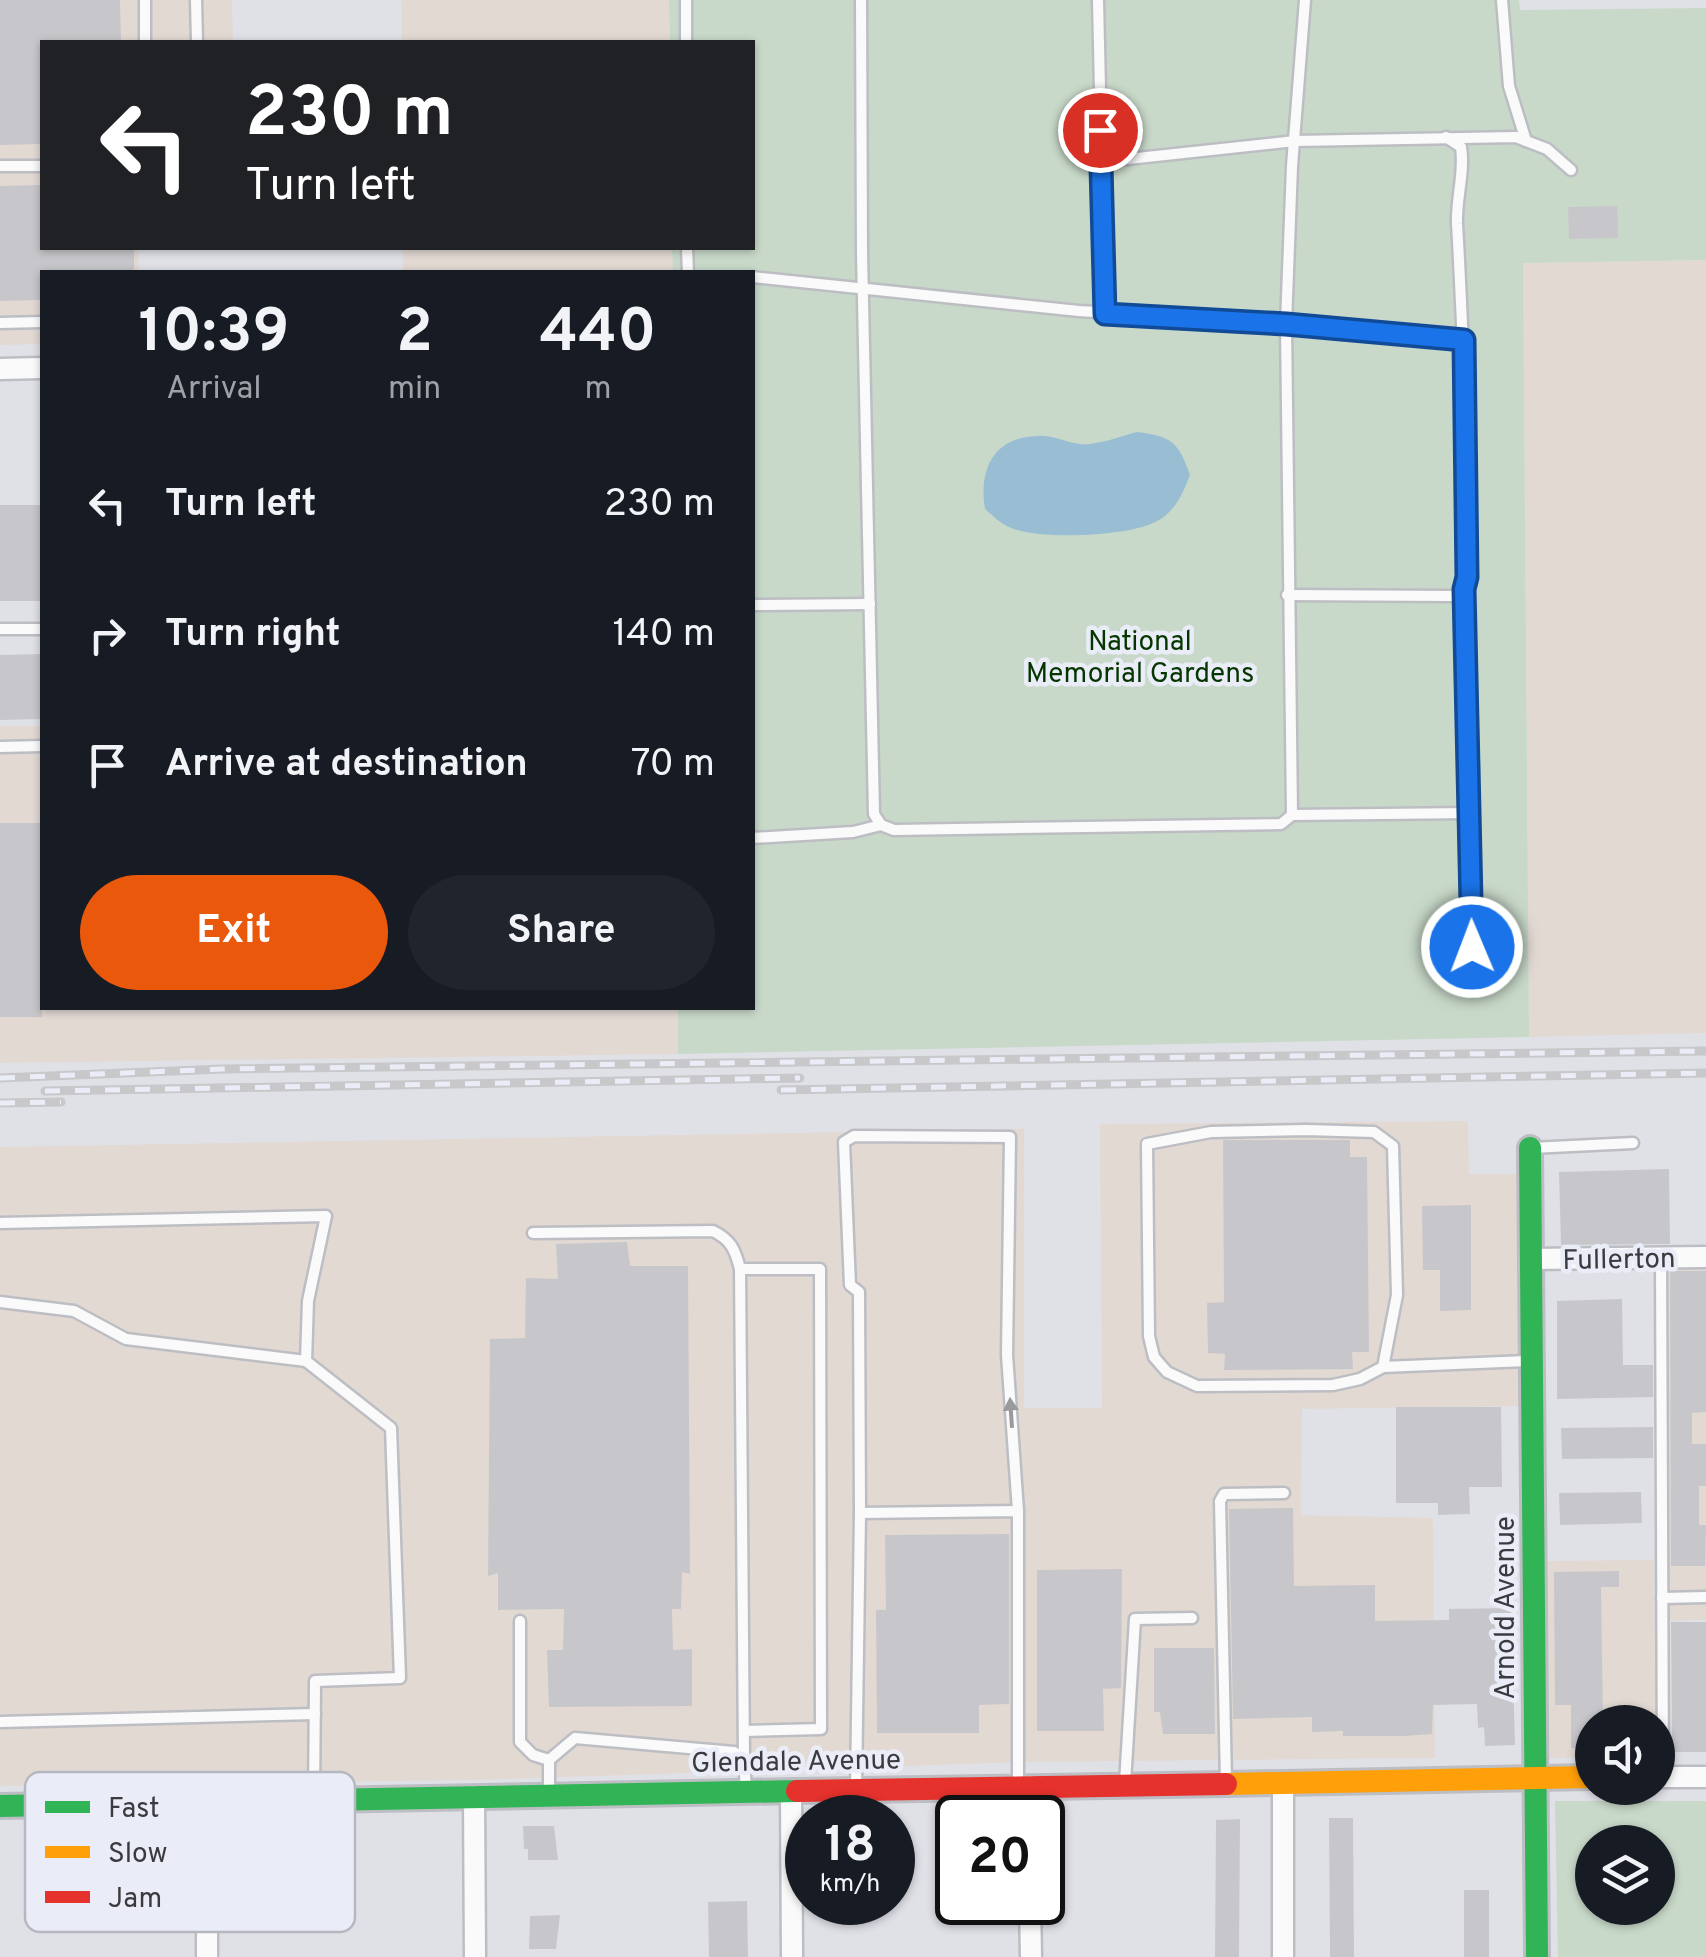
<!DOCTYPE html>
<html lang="en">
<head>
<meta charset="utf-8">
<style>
  body { margin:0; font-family:Overpass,sans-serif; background:#20242c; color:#f1f3f6; height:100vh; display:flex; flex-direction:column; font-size:38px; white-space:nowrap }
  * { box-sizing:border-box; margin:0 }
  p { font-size:32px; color:#9ea1a6 }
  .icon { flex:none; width:55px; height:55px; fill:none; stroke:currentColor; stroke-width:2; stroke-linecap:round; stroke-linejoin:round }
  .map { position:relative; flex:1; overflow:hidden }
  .side { position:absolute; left:40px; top:270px; width:715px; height:740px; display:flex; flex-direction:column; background:#171b24; border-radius:0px; box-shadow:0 2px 8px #0004 }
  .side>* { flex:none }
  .banner { position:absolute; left:40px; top:40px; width:715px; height:210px; border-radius:0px; box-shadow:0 2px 8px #0004; background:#202124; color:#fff; overflow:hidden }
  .buttons { position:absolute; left:1575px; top:1705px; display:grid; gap:20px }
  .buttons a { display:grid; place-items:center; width:100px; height:100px; border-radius:50%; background:#171b24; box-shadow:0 2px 8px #0004; font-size:50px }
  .speed { position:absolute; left:785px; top:1795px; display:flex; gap:20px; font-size:50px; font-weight:700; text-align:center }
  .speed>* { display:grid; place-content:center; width:130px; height:130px; border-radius:50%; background:#171b24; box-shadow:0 2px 8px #0004; line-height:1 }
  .speed small { font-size:25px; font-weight:400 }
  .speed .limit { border:5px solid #111; border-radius:15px; background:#fff; color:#111 }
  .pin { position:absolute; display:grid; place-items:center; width:85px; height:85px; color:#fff; margin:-42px; border:5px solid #fff; border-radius:50%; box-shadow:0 2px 10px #0007 }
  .me { position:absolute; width:110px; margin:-55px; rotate:359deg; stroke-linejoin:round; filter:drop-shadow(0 0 8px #0008) }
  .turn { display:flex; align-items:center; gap:35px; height:210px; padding:0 40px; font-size:45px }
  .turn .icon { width:130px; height:130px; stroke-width:2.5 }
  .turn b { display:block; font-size:70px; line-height:85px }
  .eta { display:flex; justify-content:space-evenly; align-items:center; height:170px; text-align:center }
  .eta b { font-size:60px; font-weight:700; line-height:70px }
  .cta { display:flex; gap:20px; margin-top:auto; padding:20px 40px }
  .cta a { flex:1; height:115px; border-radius:60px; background:#ea580c; color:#fff; font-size:40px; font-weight:700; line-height:115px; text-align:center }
  .cta a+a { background:#20242c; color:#f1f3f6 }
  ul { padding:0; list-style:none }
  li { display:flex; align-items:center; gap:30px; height:130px; padding:0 40px }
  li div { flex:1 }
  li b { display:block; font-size:38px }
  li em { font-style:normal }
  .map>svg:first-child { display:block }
  .industrial { fill:#e2d9d3 }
  .green { fill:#c8d9c9; fill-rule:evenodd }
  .water { fill:#99bed3 }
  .building { fill:#c7c7cb }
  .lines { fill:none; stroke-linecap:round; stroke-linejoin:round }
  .lane-casing { stroke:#bdbec3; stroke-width:15 }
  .street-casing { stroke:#bdbec3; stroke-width:25 }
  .fast-casing { stroke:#bdbec3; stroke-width:28 }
  .slow-casing { stroke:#bdbec3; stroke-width:28 }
  .jam-casing { stroke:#bdbec3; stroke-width:28 }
  .lane { stroke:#fafafb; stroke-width:10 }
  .street { stroke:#fafafb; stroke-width:20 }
  .fast { stroke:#30b455; stroke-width:22 }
  .slow { stroke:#ff9f0a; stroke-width:22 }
  .jam { stroke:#e5322d; stroke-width:22 }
  .rail-casing { stroke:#c8c8ca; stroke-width:9 }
  .rail { stroke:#eaedf7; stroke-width:5; stroke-dasharray:15; stroke-linecap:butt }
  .oneway { fill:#9a9a9d }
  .route-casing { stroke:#114b97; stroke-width:25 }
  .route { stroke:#1a73e8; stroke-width:18 }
  .labels { text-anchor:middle; stroke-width:9; stroke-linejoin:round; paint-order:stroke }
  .park-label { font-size:28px; fill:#053600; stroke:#eaedf7 }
  .street-label { font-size:28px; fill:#3a3b3f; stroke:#eaedf7 }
  .key { fill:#eaedf7; stroke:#b5b8c0; stroke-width:2.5 }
  .key-label { font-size:28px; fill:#3a3b3f }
</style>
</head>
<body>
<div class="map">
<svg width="1706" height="1957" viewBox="0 0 1706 1957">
  <rect width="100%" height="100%" fill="#e0e1e7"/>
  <g class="industrial">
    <path d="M0 0H232L233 42H42V248H138L139 272H42V344L0 345Z"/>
    <path d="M401 0H669L670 42H402Z"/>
    <path d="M403 248H672L673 272H403Z"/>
    <path d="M1706 260V1033L1529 1037 1523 263Z"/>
    <path d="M0 726H42V1008H678V1054L0 1063Z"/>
    <path d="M1468 1121 1469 1174H1518L1520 1406 1302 1409 1301 1515 1433 1518 1435 1758 1027 1762 477 1780 0 1786V1147L1024 1129V1408H1102L1100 1124Z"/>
    <path d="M1665 1262H1706V1620L1666 1621Z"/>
    <path d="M1654 1560 1656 1722H1592V1758H1548L1547 1561Z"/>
  </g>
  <g class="green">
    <path d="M669 0H1519L1520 10 1706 8V260L1523 263 1529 1037 678 1054V1008H752V272H673L672 248H752V42H670Z"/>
    <path d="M1555 1801H1706V1957H1558ZM1592 1842H1658V1908H1592Z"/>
  </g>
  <path class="water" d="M1137 432C1172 436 1179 443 1190 475 1183 493 1176 510 1159 520 1132 537 1040 540 1011 528 1001 524 993 516 985 509 978 466 996 434 1044 436 1060 437 1073 446 1090 444 1106 442 1122 436 1137 432Z"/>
  <g class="building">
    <path d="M0 0H120L121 42H42V144L0 145Z"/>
    <path d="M42 185V248H134V272H42V300L0 301V186Z"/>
    <path d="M1617 206 1618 238 1569 239 1568 207Z"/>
    <rect x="0" y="505" width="42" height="96"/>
    <path d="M42 654V719L0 720V655Z"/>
    <rect x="0" y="823" width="42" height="194"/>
    <path d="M1223 1140H1350V1157H1367L1369 1352H1352L1353 1369 1224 1370 1225 1354 1208 1353 1207 1303 1224 1302Z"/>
    <path d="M1669 1169 1670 1244 1561 1245 1559 1172Z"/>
    <path d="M1471 1205V1310L1440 1311V1270H1423L1422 1206Z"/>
    <path d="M627 1242 630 1266H688L690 1574 682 1572 681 1609H672L673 1650 692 1649V1706L549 1707 547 1650H563L564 1609 498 1610V1573L488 1576 490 1339 525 1338 526 1278 558 1279 556 1244Z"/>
    <path d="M1670 1271H1706V1412L1692 1413V1444H1706V1486H1699V1525H1706L1705 1566H1671Z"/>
    <path d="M1622 1299 1623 1365H1653V1397L1557 1399V1301Z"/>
    <path d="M1396 1407H1501L1502 1487H1469L1470 1514 1438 1515V1503H1396Z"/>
    <path d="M1653 1427V1458L1562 1459 1561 1428Z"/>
    <path d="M1641 1492 1642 1523 1560 1525 1559 1493Z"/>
    <path d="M1293 1508 1294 1586 1375 1585V1621L1449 1620V1609L1511 1608 1515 1745 1485 1746 1484 1727 1478 1728 1477 1704 1433 1705 1432 1734 1404 1736H1343V1731L1312 1732V1717L1233 1719 1229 1509Z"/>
    <path d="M1009 1534V1704L979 1705V1733H877L876 1610H886L885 1535Z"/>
    <path d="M1122 1569 1121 1688 1103 1689 1104 1731H1037V1570Z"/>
    <path d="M1619 1571V1587H1601L1603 1722H1592V1748H1571V1705H1555L1554 1572Z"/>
    <path d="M1671 1622H1706V1752H1672Z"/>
    <path d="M1154 1648H1214L1215 1734H1163L1160 1712H1154Z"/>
    <path d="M1329 1818H1353L1354 1957H1330Z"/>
    <path d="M1240 1819 1239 1957H1215L1216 1820Z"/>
    <path d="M523 1826H554L558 1860H528V1849H524Z"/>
    <rect x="1464" y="1890" width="25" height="67"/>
    <path d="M747 1901 748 1957H709L708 1902Z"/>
    <path d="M560 1915 556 1949H529L530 1916Z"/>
  </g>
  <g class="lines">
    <defs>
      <g id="lane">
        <path d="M145 0V42"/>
        <path d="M196 0 197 42"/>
        <path d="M686 0V42"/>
        <path d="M861 0 862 253 874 814 881 825 894 830 1281 824 1292 815 1286 324 1292 166 1305 0"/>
        <path d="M1098 0 1105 314"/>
        <path d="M1502 0 1509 86 1526 141"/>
        <path d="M1100 162 1295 141 1516 137 1547 149 1571 170"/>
        <path d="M0 166H42"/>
        <path d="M687 248 688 272"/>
        <path d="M752 277 1079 311 1286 324 1464 341"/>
        <path d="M0 323 42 322"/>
        <path d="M1464 589 1472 947"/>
        <path d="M1287 595 1453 596 1464 589 1467 577C1467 459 1464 342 1457 224 1456 197 1465 173 1461 147L1446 137"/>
        <path d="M752 605 870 604"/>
        <path d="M0 629H42"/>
        <path d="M0 747 42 746"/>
        <path d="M1292 815 1469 813"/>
        <path d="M752 838 853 832 881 825"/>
        <path d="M1531 1148 1633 1143"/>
        <path d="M0 1223 326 1216 308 1301 306 1361 391 1428 400 1678 315 1681 314 1799"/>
        <path d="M533 1233 713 1231C731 1240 735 1249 740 1269L744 1758"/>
        <path d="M1661 1258 1663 1777"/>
        <path d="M740 1269H820L821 1729 744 1731"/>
        <path d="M0 1302 74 1311 126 1339 306 1361"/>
        <path d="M1383 1367 1397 1295 1393 1146 1374 1132 1306 1130 1211 1132 1147 1144 1149 1336 1154 1357 1167 1372 1197 1386 1333 1385 1360 1379 1383 1367 1527 1361"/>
        <path d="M860 1513 859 1292 850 1285 844 1142 854 1136 1010 1137 1007 1355 1018 1511"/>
        <path d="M1662 1598 1706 1597"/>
        <path d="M520 1621V1742L533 1755 549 1760"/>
        <path d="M0 1722 315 1714"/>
        <path d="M1226 1781 1220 1501 1224 1494 1284 1493"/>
        <path d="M1125 1783 1135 1619 1192 1618"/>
        <path d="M856 1788 860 1513 1018 1511V1786"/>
        <path d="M549 1790V1760L575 1738 734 1752 744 1758 746 1790"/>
      </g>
      <g id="street">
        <path d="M0 369 42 368"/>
        <path d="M1531 1259 1706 1257"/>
        <path d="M1658 1777H1706"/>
        <path d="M1283 1782V1957"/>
        <path d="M1030 1786V1818"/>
        <path d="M791 1790 792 1957"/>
        <path d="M474 1796 475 1957"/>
        <path d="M207 1802V1957"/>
        <path d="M1030 1902 1031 1957"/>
      </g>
      <g id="fast">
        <path d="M1530 1148 1537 1957"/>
        <path d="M0 1806 797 1791"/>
      </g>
      <path id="slow" d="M1226 1784 1592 1777"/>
      <path id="jam" d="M797 1791 1226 1784"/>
    </defs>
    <use href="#lane" class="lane-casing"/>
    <use href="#street" class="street-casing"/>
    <use href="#fast" class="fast-casing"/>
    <use href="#slow" class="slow-casing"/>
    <use href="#jam" class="jam-casing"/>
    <use href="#lane" class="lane"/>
    <use href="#street" class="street"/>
    <use href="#fast" class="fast"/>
    <use href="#slow" class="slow"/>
    <use href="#jam" class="jam"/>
    <defs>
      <g id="rail">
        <path d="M0 1078 223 1069 1706 1051"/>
        <path d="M781 1090 1706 1073"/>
        <path d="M45 1091 800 1078"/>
        <path d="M0 1103 61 1102"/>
      </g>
    </defs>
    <use href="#rail" class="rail-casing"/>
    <use href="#rail" class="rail"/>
  </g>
  <defs><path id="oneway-solid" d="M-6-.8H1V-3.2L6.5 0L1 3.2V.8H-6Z" transform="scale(2.5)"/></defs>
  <use class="oneway" href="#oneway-solid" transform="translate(1011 1413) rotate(-94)"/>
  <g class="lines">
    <defs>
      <path id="route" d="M1100 130 1105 314 1286 324 1464 340 1467 577 1464 589 1472 947"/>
    </defs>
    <use href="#route" class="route-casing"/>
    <use href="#route" class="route"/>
  </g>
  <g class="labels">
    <g class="park-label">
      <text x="1140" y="650">National<tspan x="1140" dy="32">Memorial Gardens</tspan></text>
    </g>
    <g class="street-label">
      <text transform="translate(1619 1258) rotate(-1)" y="10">Fullerton</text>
      <text transform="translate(1504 1608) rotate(-90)" y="10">Arnold Avenue</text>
      <text transform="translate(796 1760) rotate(-1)" y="10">Glendale Avenue</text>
    </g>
  </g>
  <rect x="25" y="1772" width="330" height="160" rx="15" class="key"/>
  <rect x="45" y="1801" width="45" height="12" fill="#30b455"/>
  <rect x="45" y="1846" width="45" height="12" fill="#ff9f0a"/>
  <rect x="45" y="1891" width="45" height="12" fill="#e5322d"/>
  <g class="key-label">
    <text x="108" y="1817">Fast</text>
    <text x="108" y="1862">Slow</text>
    <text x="108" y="1907">Jam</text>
  </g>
</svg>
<div class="buttons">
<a><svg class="icon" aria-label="sound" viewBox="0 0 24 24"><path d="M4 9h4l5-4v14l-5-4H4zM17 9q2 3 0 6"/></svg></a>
<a><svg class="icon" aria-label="layers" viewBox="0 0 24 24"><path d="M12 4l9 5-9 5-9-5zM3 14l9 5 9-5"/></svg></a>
</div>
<div class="speed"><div>18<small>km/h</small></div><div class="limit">20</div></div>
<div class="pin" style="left:1100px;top:130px;background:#d93025"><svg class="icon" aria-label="arrive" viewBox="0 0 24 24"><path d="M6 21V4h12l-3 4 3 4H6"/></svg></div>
<svg class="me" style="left:1472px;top:947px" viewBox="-20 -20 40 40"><circle r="17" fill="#1a73e8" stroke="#fff" stroke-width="3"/><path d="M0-11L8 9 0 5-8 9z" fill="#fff"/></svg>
<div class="banner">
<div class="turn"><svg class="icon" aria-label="left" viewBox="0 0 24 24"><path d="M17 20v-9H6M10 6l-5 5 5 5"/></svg><div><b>230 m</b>Turn left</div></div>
</div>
<section class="side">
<div class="eta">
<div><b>10:39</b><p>Arrival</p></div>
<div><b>2</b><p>min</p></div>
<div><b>440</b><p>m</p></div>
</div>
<ul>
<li><svg class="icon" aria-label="left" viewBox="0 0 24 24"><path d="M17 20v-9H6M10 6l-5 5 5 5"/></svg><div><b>Turn left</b></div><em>230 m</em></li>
<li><svg class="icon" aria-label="right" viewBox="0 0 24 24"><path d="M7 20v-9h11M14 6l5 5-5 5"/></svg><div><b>Turn right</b></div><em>140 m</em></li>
<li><svg class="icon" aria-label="arrive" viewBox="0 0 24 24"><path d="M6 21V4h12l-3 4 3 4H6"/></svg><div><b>Arrive at destination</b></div><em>70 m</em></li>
</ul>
<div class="cta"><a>Exit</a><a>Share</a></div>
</section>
</div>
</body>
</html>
